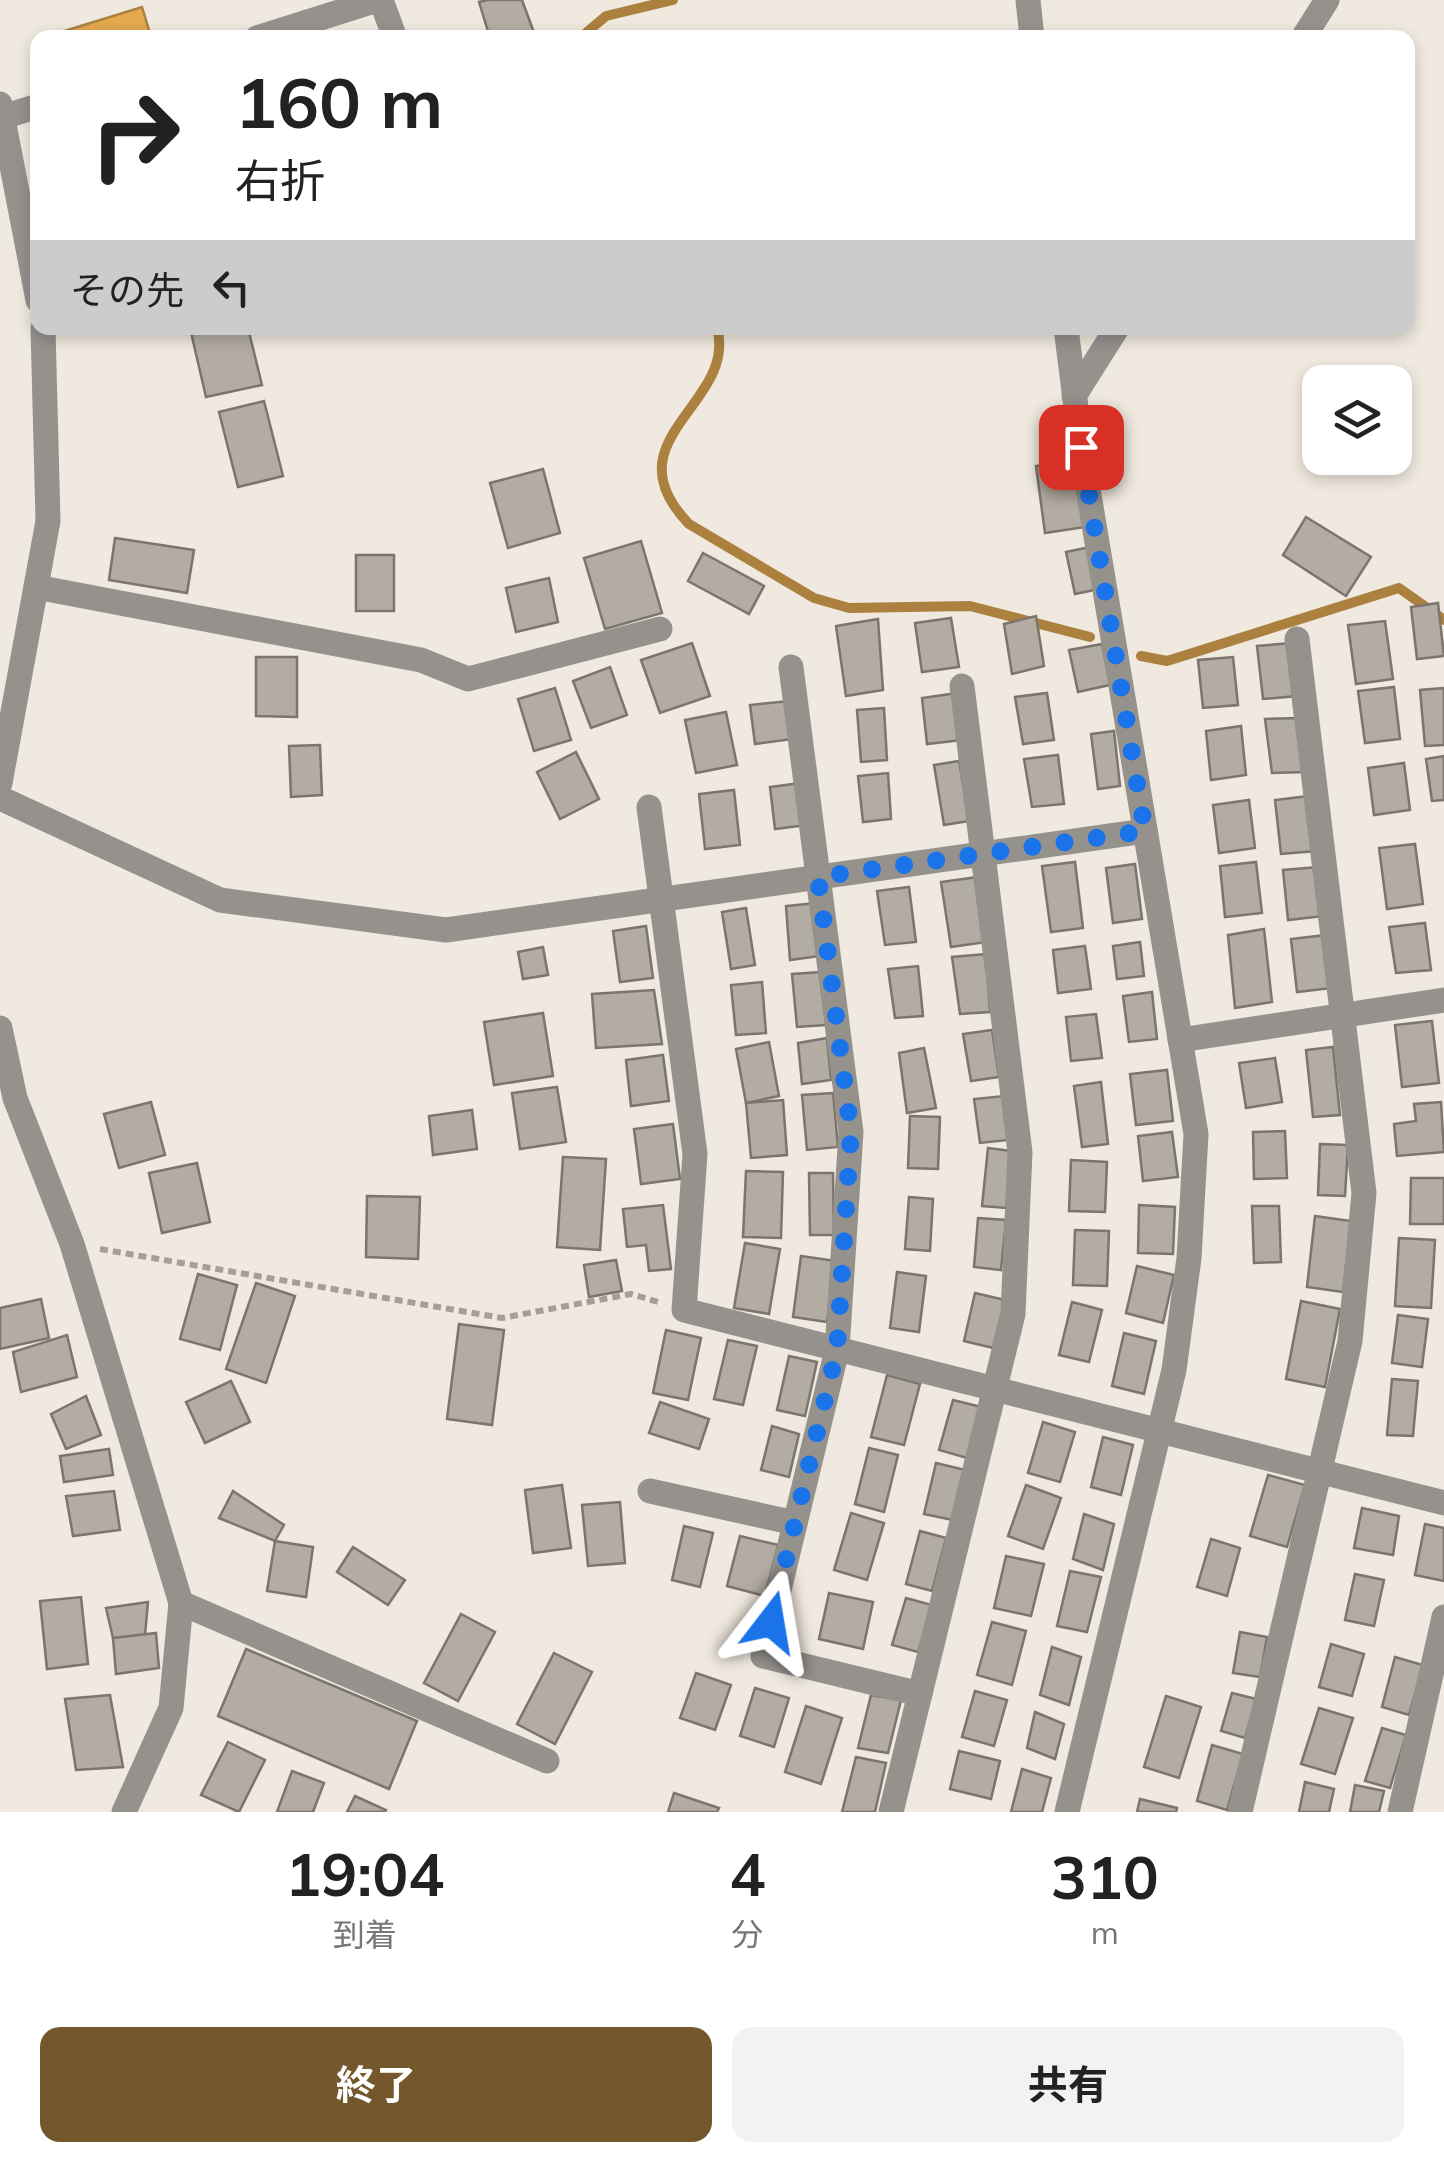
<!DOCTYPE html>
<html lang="ja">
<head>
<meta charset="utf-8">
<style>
  body { margin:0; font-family:Mulish,"Noto Sans JP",sans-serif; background:#f2f2f2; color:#222; height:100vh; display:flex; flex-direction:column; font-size:38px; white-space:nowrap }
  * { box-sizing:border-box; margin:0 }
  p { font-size:32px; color:#767676 }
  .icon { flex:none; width:55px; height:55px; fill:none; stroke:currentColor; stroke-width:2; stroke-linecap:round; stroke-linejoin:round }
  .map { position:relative; height:1812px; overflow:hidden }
  .details { display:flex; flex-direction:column; background:#fff; flex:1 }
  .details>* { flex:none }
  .guide { position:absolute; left:30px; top:30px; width:1385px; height:305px; border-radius:20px; box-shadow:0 5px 15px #0003; background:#fff; color:#222; overflow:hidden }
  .fabs { position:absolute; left:1302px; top:365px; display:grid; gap:20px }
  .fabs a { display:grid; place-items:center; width:110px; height:110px; border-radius:20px; background:#fff; box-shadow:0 5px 15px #0003; font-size:50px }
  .pin { position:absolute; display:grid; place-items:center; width:85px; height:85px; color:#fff; margin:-42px; border-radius:20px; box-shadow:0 5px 15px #0006 }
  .me { position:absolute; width:110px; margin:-55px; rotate:14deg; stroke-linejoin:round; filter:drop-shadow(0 0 8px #0008) }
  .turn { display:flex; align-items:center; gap:35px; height:210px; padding:0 40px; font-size:45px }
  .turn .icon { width:130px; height:130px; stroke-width:2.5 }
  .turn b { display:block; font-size:70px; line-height:85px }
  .then { display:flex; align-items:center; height:95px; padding:0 40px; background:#0003; gap:20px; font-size:38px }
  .eta { display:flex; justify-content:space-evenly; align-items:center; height:170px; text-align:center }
  .eta b { font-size:60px; font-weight:700; line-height:70px }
  .cta { display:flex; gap:20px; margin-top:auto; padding:20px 40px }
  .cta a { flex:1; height:115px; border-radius:20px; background:#74572b; color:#fff; font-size:40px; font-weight:700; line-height:115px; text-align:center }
  .cta a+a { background:#f2f2f2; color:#222 }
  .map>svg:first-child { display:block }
  .water { fill:#e4a84d; stroke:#ac8140; stroke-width:2.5 }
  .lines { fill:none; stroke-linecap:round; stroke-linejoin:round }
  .stream { stroke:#ac8140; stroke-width:10 }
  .building { fill:#b3aca2; stroke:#7b756c; stroke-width:2.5 }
  .path { stroke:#a59f97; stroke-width:6; stroke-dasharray:8 5; stroke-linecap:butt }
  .minor { stroke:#95928e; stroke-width:25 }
  .route { stroke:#1a73e8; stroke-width:18; stroke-dasharray:0 32.4 }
</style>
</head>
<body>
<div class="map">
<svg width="1444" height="1812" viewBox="0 0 1444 1812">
  <rect width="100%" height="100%" fill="#f0e9df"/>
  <path class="water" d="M142 7 151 37H45Z"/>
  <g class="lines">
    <g class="stream">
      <path d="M580 38 606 16 673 0"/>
      <path d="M717 328C738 404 607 439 689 524L814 598 849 608 970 606 1090 637"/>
      <path d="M1141 656 1167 661 1399 588 1444 620"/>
    </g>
  </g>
  <g class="building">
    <path d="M487 0H522L536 38H490L479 2Z"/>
    <path d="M190 328H248L262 385 206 397Z"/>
    <path d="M264 401 283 476 238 487 219 412Z"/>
    <path d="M1076 460 1085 527 1045 533 1036 466Z"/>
    <path d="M543 469 560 533 508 548 490 483Z"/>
    <path d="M1306 517 1371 557 1346 596 1283 555Z"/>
    <path d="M115 538 194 550 187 593 109 580Z"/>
    <path d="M641 541 662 613 605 629 584 558Z"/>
    <path d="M1090 547 1099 589 1075 594 1066 552Z"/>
    <path d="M703 553 764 586 749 614 688 581Z"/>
    <rect x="356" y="555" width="38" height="56"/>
    <path d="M549 578 558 622 516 632 506 588Z"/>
    <path d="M1438 603 1444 656 1417 659 1411 607Z"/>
    <path d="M1036 616 1044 666 1012 674 1004 624Z"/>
    <path d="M951 618 959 667 922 672 915 623Z"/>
    <path d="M878 619 883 690 846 696 836 626Z"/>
    <path d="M1385 621 1393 679 1356 684 1348 625Z"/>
    <path d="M692 643 710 696 660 713 641 660Z"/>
    <path d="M1291 643 1297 696 1263 699 1257 646Z"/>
    <path d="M1102 644 1110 685 1078 692 1069 650Z"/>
    <path d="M256 657H297V717L256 716Z"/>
    <path d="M1233 657 1238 705 1203 708 1198 660Z"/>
    <path d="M610 667 627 715 591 728 573 681Z"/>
    <path d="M1394 687 1400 739 1365 743 1358 691Z"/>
    <path d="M555 688 571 740 534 751 518 699Z"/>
    <path d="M1444 688V745L1425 746 1420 690Z"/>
    <path d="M957 693 963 740 927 744 922 698Z"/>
    <path d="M1047 693 1054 740 1023 744 1015 697Z"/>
    <path d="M789 701 793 739 755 744 750 705Z"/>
    <path d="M884 708 887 760 861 762 857 710Z"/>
    <path d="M726 712 737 765 696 773 685 720Z"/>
    <path d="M1300 718 1306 772 1272 773 1265 719Z"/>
    <path d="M1241 726 1246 775 1211 780 1206 731Z"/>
    <path d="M1114 731 1120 786 1098 789 1091 734Z"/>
    <path d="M320 745 322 795 291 797 289 746Z"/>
    <path d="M576 752 599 799 560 819 537 772Z"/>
    <path d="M1058 755 1064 804 1032 807 1024 759Z"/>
    <path d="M1444 756V800L1432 801 1426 759Z"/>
    <path d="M959 761 969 821 944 825 934 765Z"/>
    <path d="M1404 763 1410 810 1374 815 1368 768Z"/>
    <path d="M888 773 891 819 863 822 858 776Z"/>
    <path d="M801 783 807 825 775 829 770 787Z"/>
    <path d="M734 790 740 845 705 849 699 794Z"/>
    <path d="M1309 796 1316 851 1281 854 1275 800Z"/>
    <path d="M1249 800 1255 848 1219 853 1213 805Z"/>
    <path d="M1415 844 1423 904 1387 909 1379 848Z"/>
    <path d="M1075 862 1083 928 1051 932 1042 866Z"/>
    <path d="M1256 862 1262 913 1225 917 1220 866Z"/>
    <path d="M1135 864 1142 919 1113 923 1106 868Z"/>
    <path d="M1318 867 1324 916 1288 920 1283 870Z"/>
    <path d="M978 877 986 942 951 947 941 882Z"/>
    <path d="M909 887 916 942 885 945 877 891Z"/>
    <path d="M815 903 820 956 790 960 786 906Z"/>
    <path d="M746 908 755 965 731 969 722 912Z"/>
    <path d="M1425 923 1431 970 1396 973 1389 927Z"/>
    <path d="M646 926 653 978 620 982 613 931Z"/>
    <path d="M1264 929 1272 1002 1235 1008 1228 935Z"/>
    <path d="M1326 935 1332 988 1297 992 1291 939Z"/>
    <path d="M1140 942 1144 976 1117 979 1113 946Z"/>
    <path d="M1085 946 1091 989 1058 993 1053 950Z"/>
    <path d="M543 947 548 975 523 979 518 952Z"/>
    <path d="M986 954 990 1012 960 1014 952 957Z"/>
    <path d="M918 966 923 1016 895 1018 888 969Z"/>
    <path d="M821 972 826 1025 797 1027 792 974Z"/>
    <path d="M762 982 766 1033 736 1035 731 985Z"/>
    <path d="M654 990 662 1044 596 1048 592 994Z"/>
    <path d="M1152 992 1157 1039 1129 1042 1123 996Z"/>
    <path d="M543 1013 553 1076 494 1085 484 1022Z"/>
    <path d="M1096 1014 1102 1058 1071 1061 1066 1017Z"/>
    <path d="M1432 1021 1439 1083 1402 1087 1395 1025Z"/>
    <path d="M992 1030 999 1077 971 1081 963 1034Z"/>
    <path d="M827 1038 831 1080 802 1084 798 1043Z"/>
    <path d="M769 1042 779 1096 746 1103 736 1049Z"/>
    <path d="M1333 1047 1340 1115 1313 1117 1306 1050Z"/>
    <path d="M924 1048 936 1108 907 1113 899 1053Z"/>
    <path d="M663 1055 669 1101 631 1106 626 1060Z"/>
    <path d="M1275 1058 1282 1102 1246 1108 1239 1063Z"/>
    <path d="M1167 1070 1173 1121 1136 1125 1130 1074Z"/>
    <path d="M1101 1082 1108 1144 1082 1147 1074 1086Z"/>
    <path d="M557 1087 566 1142 520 1149 512 1093Z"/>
    <path d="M833 1093 838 1147 807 1150 802 1095Z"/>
    <path d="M1004 1096 1008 1140 980 1143 974 1099Z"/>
    <path d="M783 1100 787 1155 751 1158 746 1103Z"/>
    <path d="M151 1102 165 1155 119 1168 104 1114Z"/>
    <path d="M1441 1102 1444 1152 1397 1156 1394 1124 1416 1121 1414 1104Z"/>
    <path d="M472 1110 477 1149 433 1155 429 1116Z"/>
    <path d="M910 1116 940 1117 938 1169 908 1168Z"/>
    <path d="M673 1124 680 1179 641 1184 634 1129Z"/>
    <path d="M1285 1131 1287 1178 1254 1179 1253 1132Z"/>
    <path d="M1172 1132 1178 1177 1143 1181 1138 1136Z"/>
    <path d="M1320 1144 1348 1145 1345 1196 1318 1195Z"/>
    <path d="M988 1148 1012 1151 1006 1208 982 1206Z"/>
    <path d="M563 1157 606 1159 600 1250 557 1247Z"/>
    <path d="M1071 1160 1107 1162 1105 1212 1069 1211Z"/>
    <path d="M197 1163 210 1222 162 1233 149 1173Z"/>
    <path d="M746 1171 783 1172 781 1238 743 1237Z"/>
    <path d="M809 1173H833L834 1235H810Z"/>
    <path d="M1411 1178H1444V1224H1410Z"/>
    <path d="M367 1196 420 1197 418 1259 366 1257Z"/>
    <path d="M909 1197 933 1199 930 1251 905 1249Z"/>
    <path d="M663 1205 671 1269 649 1271 646 1245 627 1247 623 1209Z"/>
    <path d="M1139 1205 1175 1207 1173 1254 1138 1253Z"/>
    <path d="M1252 1206H1279L1281 1262 1254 1263Z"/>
    <path d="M1315 1216 1351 1221 1343 1292 1307 1287Z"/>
    <path d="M978 1218 1006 1220 1001 1270 974 1267Z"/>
    <path d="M1075 1230 1109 1231 1107 1286 1073 1285Z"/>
    <path d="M1399 1238 1435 1240 1431 1308 1395 1306Z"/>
    <path d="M745 1243 780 1249 769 1314 734 1308Z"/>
    <path d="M801 1256 836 1261 827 1322 793 1317Z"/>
    <path d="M616 1260 622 1291 589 1297 584 1265Z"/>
    <path d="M1137 1266 1174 1275 1163 1323 1126 1313Z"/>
    <path d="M897 1272 926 1276 919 1332 890 1328Z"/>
    <path d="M198 1274 237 1285 220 1350 180 1339Z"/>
    <path d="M256 1283 295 1296 266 1383 226 1369Z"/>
    <path d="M975 1293 1005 1300 993 1348 964 1341Z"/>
    <path d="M41 1299 49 1338 0 1349V1308Z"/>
    <path d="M1301 1301 1340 1309 1325 1387 1286 1379Z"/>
    <path d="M1072 1302 1102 1310 1089 1362 1059 1355Z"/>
    <path d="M1398 1315 1428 1319 1422 1367 1392 1363Z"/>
    <path d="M459 1324 504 1330 492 1425 447 1419Z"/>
    <path d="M666 1330 701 1338 688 1400 653 1393Z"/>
    <path d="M1124 1333 1156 1341 1144 1394 1112 1386Z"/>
    <path d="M67 1335 77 1377 21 1392 13 1352Z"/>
    <path d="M728 1340 757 1346 743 1405 714 1399Z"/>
    <path d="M789 1356 817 1362 805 1416 777 1410Z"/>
    <path d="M887 1375 920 1384 904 1445 871 1437Z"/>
    <path d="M1392 1379 1418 1381 1413 1436 1387 1435Z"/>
    <path d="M231 1381 250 1422 205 1443 186 1402Z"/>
    <path d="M86 1396 101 1435 66 1449 51 1414Z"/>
    <path d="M953 1400 981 1407 967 1458 939 1450Z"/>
    <path d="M660 1402 709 1419 699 1449 649 1433Z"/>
    <path d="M1043 1422 1075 1432 1060 1482 1028 1473Z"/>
    <path d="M772 1426 799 1434 789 1477 761 1470Z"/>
    <path d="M1103 1437 1133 1445 1121 1495 1091 1487Z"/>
    <path d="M869 1448 898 1455 884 1512 855 1504Z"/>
    <path d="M109 1449 113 1475 64 1482 60 1456Z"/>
    <path d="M936 1463 965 1470 953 1520 924 1514Z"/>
    <path d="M1268 1475 1305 1485 1287 1547 1250 1536Z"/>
    <path d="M562 1485 571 1548 533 1553 525 1490Z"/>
    <path d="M1026 1485 1061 1498 1043 1549 1008 1536Z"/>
    <path d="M114 1491 120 1530 73 1536 66 1496Z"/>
    <path d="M233 1491 284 1525 275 1541 219 1518Z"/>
    <path d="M620 1502 625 1563 588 1566 582 1505Z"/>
    <path d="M1362 1508 1399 1516 1393 1555 1354 1548Z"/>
    <path d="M851 1513 884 1523 867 1580 834 1570Z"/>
    <path d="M1084 1514 1114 1524 1103 1570 1073 1559Z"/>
    <path d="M1425 1524 1444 1528V1581L1415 1575Z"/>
    <path d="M684 1526 713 1533 700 1587 672 1580Z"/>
    <path d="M920 1531 946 1538 932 1591 906 1584Z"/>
    <path d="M740 1536 778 1545 765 1596 727 1586Z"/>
    <path d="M1211 1539 1240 1548 1227 1596 1197 1587Z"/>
    <path d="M275 1541 313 1547 306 1597 267 1591Z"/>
    <path d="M353 1547 405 1580 388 1605 337 1572Z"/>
    <path d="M1006 1556 1044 1564 1031 1616 994 1608Z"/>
    <path d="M1070 1571 1101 1577 1087 1632 1057 1626Z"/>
    <path d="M1355 1574 1384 1580 1374 1626 1345 1620Z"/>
    <path d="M829 1593 873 1602 863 1649 819 1639Z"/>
    <path d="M81 1597 88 1664 47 1669 40 1601Z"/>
    <path d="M906 1598 932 1605 918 1652 892 1645Z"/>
    <path d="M148 1602 145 1635 113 1638 106 1608Z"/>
    <path d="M461 1614 495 1632 458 1701 424 1683Z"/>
    <path d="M992 1622 1026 1631 1012 1685 977 1675Z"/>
    <path d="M1240 1632 1267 1637 1260 1677 1233 1673Z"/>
    <path d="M156 1633 159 1668 116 1674 113 1638Z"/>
    <path d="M1331 1644 1364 1654 1352 1696 1319 1687Z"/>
    <path d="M1052 1647 1081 1657 1069 1705 1040 1695Z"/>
    <path d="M246 1649 417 1721 389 1789 218 1716Z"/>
    <path d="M554 1653 592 1672 555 1744 517 1724Z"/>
    <path d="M1395 1657 1423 1665 1409 1715 1382 1707Z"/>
    <path d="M696 1673 731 1685 715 1730 680 1718Z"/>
    <path d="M755 1688 789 1698 774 1747 740 1736Z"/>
    <path d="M975 1691 1007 1700 994 1746 962 1737Z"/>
    <path d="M1232 1693 1256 1699 1245 1738 1221 1731Z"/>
    <path d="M110 1695 123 1767 76 1770 65 1699Z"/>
    <path d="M871 1695 901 1700 888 1753 858 1748Z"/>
    <path d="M1166 1696 1201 1707 1179 1778 1144 1767Z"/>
    <path d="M806 1706 842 1718 821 1784 785 1772Z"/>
    <path d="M1319 1708 1353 1718 1335 1774 1301 1764Z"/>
    <path d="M1035 1712 1064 1724 1055 1759 1027 1748Z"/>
    <path d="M1382 1728 1406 1735 1390 1788 1365 1781Z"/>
    <path d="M228 1742 265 1760 239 1812 201 1795Z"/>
    <path d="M1212 1745 1243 1754 1227 1810 1197 1801Z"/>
    <path d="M959 1751 1000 1761 991 1799 950 1789Z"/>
    <path d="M856 1757 886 1763 875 1812H842Z"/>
    <path d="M1022 1769 1051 1778 1042 1812H1011Z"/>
    <path d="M292 1771 324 1783 313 1812H277Z"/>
    <path d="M1305 1782 1334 1789 1329 1812H1299Z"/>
    <path d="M1355 1785 1384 1791 1379 1812H1350Z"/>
    <path d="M674 1793 719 1808 717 1812H668Z"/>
    <path d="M355 1796 386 1810 385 1812H347Z"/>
    <path d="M1140 1799 1177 1808 1176 1812H1137Z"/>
  </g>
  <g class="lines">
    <path class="path" d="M100 1249 502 1318 631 1294 658 1302"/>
    <g class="minor">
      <path d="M381 0 395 38"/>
      <path d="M1028 0 1032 38"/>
      <path d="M257 38 377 0"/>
      <path d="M1303 38 1327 0"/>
      <path d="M0 104 38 300"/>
      <path d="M3 117 38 106"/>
      <path d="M1066 328 1081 447 1196 1134 1189 1258 1174 1370 1067 1812"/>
      <path d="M1074 396 1117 328"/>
      <path d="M36 587 421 660 468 679 660 629"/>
      <path d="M791 667 851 1132 837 1350 763 1656 920 1694"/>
      <path d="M0 783 48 521 43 328"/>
      <path d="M0 798 220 900 446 930 1145 831"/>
      <path d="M649 807 695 1154 684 1310 1444 1503"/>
      <path d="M0 1028 15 1098 72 1244 181 1603 171 1708 124 1812"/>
      <path d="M1180 1040 1444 1000"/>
      <path d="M650 1491 795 1523"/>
      <path d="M181 1603 547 1761"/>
      <path d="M891 1812 1013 1314 1020 1152 962 686"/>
      <path d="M1240 1812 1350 1341 1364 1193 1297 639"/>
      <path d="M1400 1812 1444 1617"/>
    </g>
  </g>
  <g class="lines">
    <path class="route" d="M771 1622 837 1350 851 1132 818 877 1145 831 1081 447"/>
  </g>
</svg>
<div class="fabs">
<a><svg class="icon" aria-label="layers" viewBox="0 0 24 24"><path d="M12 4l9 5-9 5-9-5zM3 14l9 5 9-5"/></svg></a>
</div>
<div class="pin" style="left:1081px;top:447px;background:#d93025"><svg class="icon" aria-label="arrive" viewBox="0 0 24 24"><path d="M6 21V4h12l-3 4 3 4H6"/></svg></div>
<svg class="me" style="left:771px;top:1622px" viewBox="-20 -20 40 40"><path d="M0-17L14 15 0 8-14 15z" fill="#1a73e8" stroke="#fff" stroke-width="4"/></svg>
<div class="guide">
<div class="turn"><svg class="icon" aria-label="right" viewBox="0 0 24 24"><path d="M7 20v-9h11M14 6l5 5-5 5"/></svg><div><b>160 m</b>右折</div></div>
<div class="then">その先<svg class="icon" aria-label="left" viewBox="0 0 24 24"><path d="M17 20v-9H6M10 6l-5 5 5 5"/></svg></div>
</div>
</div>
<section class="details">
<div class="eta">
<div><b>19:04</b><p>到着</p></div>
<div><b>4</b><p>分</p></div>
<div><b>310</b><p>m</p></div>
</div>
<div class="cta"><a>終了</a><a>共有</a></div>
</section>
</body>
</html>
